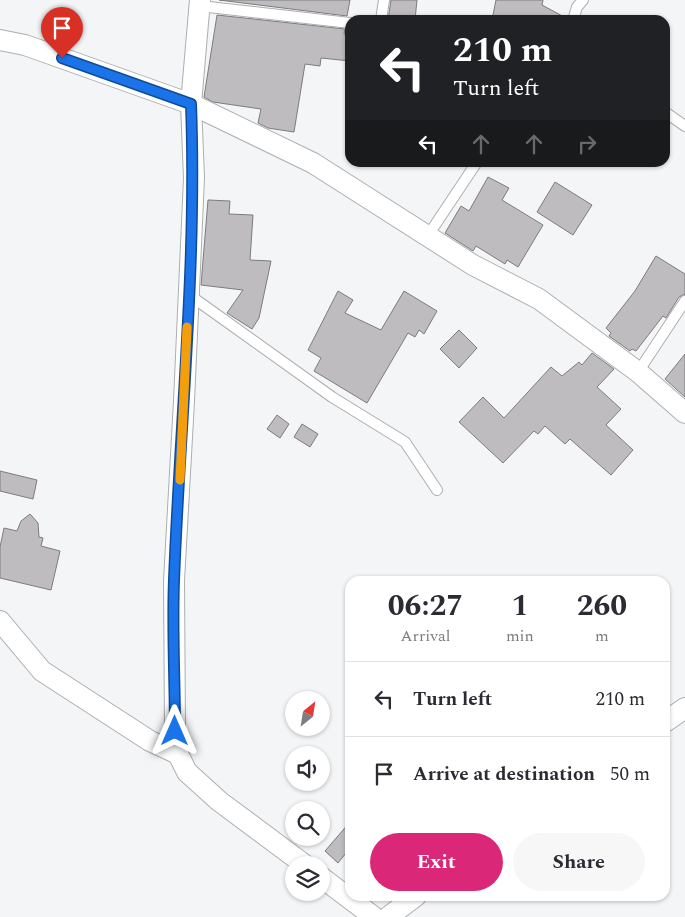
<!DOCTYPE html>
<html lang="en">
<head>
<meta charset="utf-8">
<style>
  body { margin:0; font-family:Spectral,serif; background:#f7f7f7; color:#2b2b33; height:100vh; display:flex; flex-direction:column; font-size:19px; white-space:nowrap }
  * { box-sizing:border-box; margin:0 }
  p { font-size:16px; color:#7c7c81 }
  .icon { flex:none; width:28px; height:28px; fill:none; stroke:currentColor; stroke-width:2; stroke-linecap:round; stroke-linejoin:round }
  .map { position:relative; flex:1; overflow:hidden }
  .details { position:absolute; left:345px; top:576px; width:325px; height:325px; display:flex; flex-direction:column; background:#fff; border-radius:15px; box-shadow:0 1px 4px #0004 }
  .details>* { flex:none }
  .banner { position:absolute; left:345px; top:15px; width:325px; height:152px; border-radius:15px; box-shadow:0 1px 4px #0004; background:#202124; color:#fff; overflow:hidden }
  .needle { width:32px; rotate:30deg }
  .fabs { position:absolute; left:285px; top:691px; display:grid; gap:10px }
  .fabs a { display:grid; place-items:center; width:45px; height:45px; border-radius:50%; background:#fff; box-shadow:0 1px 4px #0004; font-size:25px }
  .pin { position:absolute; display:grid; place-items:center; width:42px; height:42px; color:#fff; margin:-51px -21px; border-radius:50% 50% 50% 0; rotate:-45deg; box-shadow:0 0 5px #0007 }
  .pin .icon { rotate:45deg }
  .me { position:absolute; width:55px; margin:-28px; rotate:0deg; stroke-linejoin:round; filter:drop-shadow(0 0 4px #0008) }
  .turn { display:flex; align-items:center; gap:18px; height:105px; padding:0 25px; font-size:22px }
  .turn .icon { width:65px; height:65px; stroke-width:2.5 }
  .turn b { display:block; font-size:35px; line-height:42px }
  .lanes { display:flex; align-items:center; height:48px; padding:0 25px; background:#0003; justify-content:center; gap:25px; direction:ltr }
  .lanes .off { opacity:.35 }
  .eta { display:flex; justify-content:space-evenly; align-items:center; height:85px; text-align:center }
  .eta b { font-size:30px; font-weight:700; line-height:35px }
  .cta { display:flex; gap:10px; margin-top:auto; padding:10px 25px }
  .cta a { flex:1; height:58px; border-radius:30px; background:#db2777; color:#fff; font-size:20px; font-weight:700; line-height:58px; text-align:center }
  .cta a+a { background:#f7f7f7; color:#2b2b33 }
  ul { padding:0; list-style:none }
  li { display:flex; align-items:center; gap:15px; height:75px; padding:0 25px; border-top:1px solid #e1e1e2 }
  li div { flex:1 }
  li b { display:block; font-size:19px }
  li em { font-style:normal }
  .map>svg:first-child { display:block }
  .building { fill:#bebcbf; stroke:#7d7b7d }
  .lines { fill:none; stroke-linecap:round; stroke-linejoin:round }
  .lane-casing { stroke:#adaeb0; stroke-width:12 }
  .street-casing { stroke:#adaeb0; stroke-width:22 }
  .lane { stroke:#fff; stroke-width:10 }
  .street { stroke:#fff; stroke-width:20 }
  .route-casing { stroke:#114b97; stroke-width:12 }
  .route { stroke:#1a73e8; stroke-width:9 }
  .slow { stroke:#f59e0b; stroke-width:9 }
</style>
</head>
<body>
<div class="map">
<svg width="685" height="917" viewBox="0 0 685 917">
  <rect width="100%" height="100%" fill="#f3f5f7"/>
  <g class="building">
    <path d="M219 0H350L347 16Z"/>
    <path d="M391 0H417L415 20H388Z"/>
    <path d="M496 0H543L542 5 566 18V20H492Z"/>
    <path d="M217 15 345 29 344 34 350 35V61L321 58 320 66 305 64 294 132 268 128 258 123 261 109 213 102 204 97Z"/>
    <path d="M488 177 509 188 502 200 543 225 518 267 507 260 505 264 476 246 473 251 445 233 461 206 469 211Z"/>
    <path d="M555 182 592 205 573 235 537 212Z"/>
    <path d="M208 200 230 201 229 214 253 215 250 260 271 261 259 318 252 329 227 313 243 290 201 285Z"/>
    <path d="M656 256 685 274V294L679 297 666 318 663 316 636 351 632 349 630 351 609 336 611 333 606 328 635 291Z"/>
    <path d="M338 291 353 300 345 313 381 330 404 291 437 311 424 334 419 330 415 337 408 333 367 403 314 371 321 358 308 350Z"/>
    <path d="M459 330 477 348 459 368 440 349Z"/>
    <path d="M592 353 614 369 597 387 621 409 606 425 633 450 611 475 570 439 565 444 545 426 538 434 534 431 503 463 459 422 483 397 504 418 551 367 562 376 579 362 582 365Z"/>
    <path d="M685 354V397L665 379Z"/>
    <path d="M277 415 289 424 280 438 267 429Z"/>
    <path d="M302 424 318 434 310 447 294 437Z"/>
    <path d="M0 471 37 480 33 499 0 491Z"/>
    <path d="M30 514 38 523 39 537 43 538 41 546 60 551 51 590 0 578V547L4 528 17 531 21 521Z"/>
    <path d="M350 822V848L338 863 325 851Z"/>
  </g>
  <g class="lines">
    <defs>
      <g id="lane">
        <path d="M200 6 350 23"/>
        <path d="M381 20 384 0"/>
        <path d="M573 20 577 7 583 0"/>
        <path d="M665 112 685 126"/>
        <path d="M427 237 477 162"/>
        <path d="M188 294 332 397 405 442 437 490"/>
        <path d="M638 372 685 301"/>
      </g>
      <g id="street">
        <path d="M200 0 191 104 194 178 184 401 174 581 175 731 178 754 187 772 219 801 305 865"/>
        <path d="M0 40 25 45 191 104 313 163 473 265 539 299 638 372 685 413"/>
        <path d="M0 621 42 671 150 741 178 754"/>
        <path d="M665 722 685 708"/>
        <path d="M321 877 374 917"/>
        <path d="M388 917 416 896"/>
      </g>
    </defs>
    <use href="#lane" class="lane-casing"/>
    <use href="#street" class="street-casing"/>
    <use href="#lane" class="lane"/>
    <use href="#street" class="street"/>
  </g>
  <g class="lines">
    <defs>
      <path id="route" d="M62 58 191 104C197 263 180 421 174 580 172 630 175 680 175 731"/>
    </defs>
    <use href="#route" class="route-casing"/>
    <use href="#route" class="route"/>
    <path class="slow" d="M180 480 187 327"/>
  </g>
</svg>
<div class="fabs">
<a><svg class="needle" viewBox="-14 -14 28 28"><path d="M0-13l5 13h-10z" fill="#e53935"/><path d="M0 13l5-13h-10z" fill="#7c7c81"/></svg></a>
<a><svg class="icon" aria-label="sound" viewBox="0 0 24 24"><path d="M4 9h4l5-4v14l-5-4H4zM17 9q2 3 0 6"/></svg></a>
<a><svg class="icon" aria-label="search" viewBox="0 0 24 24"><circle cx="10" cy="10" r="6"/><path d="M15 15l6 6"/></svg></a>
<a><svg class="icon" aria-label="layers" viewBox="0 0 24 24"><path d="M12 4l9 5-9 5-9-5zM3 14l9 5 9-5"/></svg></a>
</div>
<div class="pin" style="left:62px;top:58px;background:#d93025"><svg class="icon" aria-label="arrive" viewBox="0 0 24 24"><path d="M6 21V4h12l-3 4 3 4H6"/></svg></div>
<svg class="me" style="left:175px;top:731px" viewBox="-20 -20 40 40"><path d="M0-17L14 15 0 8-14 15z" fill="#1a73e8" stroke="#fff" stroke-width="4"/></svg>
<div class="banner">
<div class="turn"><svg class="icon" aria-label="left" viewBox="0 0 24 24"><path d="M17 20v-9H6M10 6l-5 5 5 5"/></svg><div><b>210 m</b>Turn left</div></div>
<div class="lanes"><svg class="icon" aria-label="left" viewBox="0 0 24 24"><path d="M17 20v-9H6M10 6l-5 5 5 5"/></svg><svg class="icon off" aria-label="ahead" viewBox="0 0 24 24"><path d="M12 20V5M6 11l6-6 6 6"/></svg><svg class="icon off" aria-label="ahead" viewBox="0 0 24 24"><path d="M12 20V5M6 11l6-6 6 6"/></svg><svg class="icon off" aria-label="right" viewBox="0 0 24 24"><path d="M7 20v-9h11M14 6l5 5-5 5"/></svg></div>
</div>
<section class="details">
<div class="eta">
<div><b>06:27</b><p>Arrival</p></div>
<div><b>1</b><p>min</p></div>
<div><b>260</b><p>m</p></div>
</div>
<ul>
<li><svg class="icon" aria-label="left" viewBox="0 0 24 24"><path d="M17 20v-9H6M10 6l-5 5 5 5"/></svg><div><b>Turn left</b></div><em>210 m</em></li>
<li><svg class="icon" aria-label="arrive" viewBox="0 0 24 24"><path d="M6 21V4h12l-3 4 3 4H6"/></svg><div><b>Arrive at destination</b></div><em>50 m</em></li>
</ul>
<div class="cta"><a>Exit</a><a>Share</a></div>
</section>
</div>
</body>
</html>
